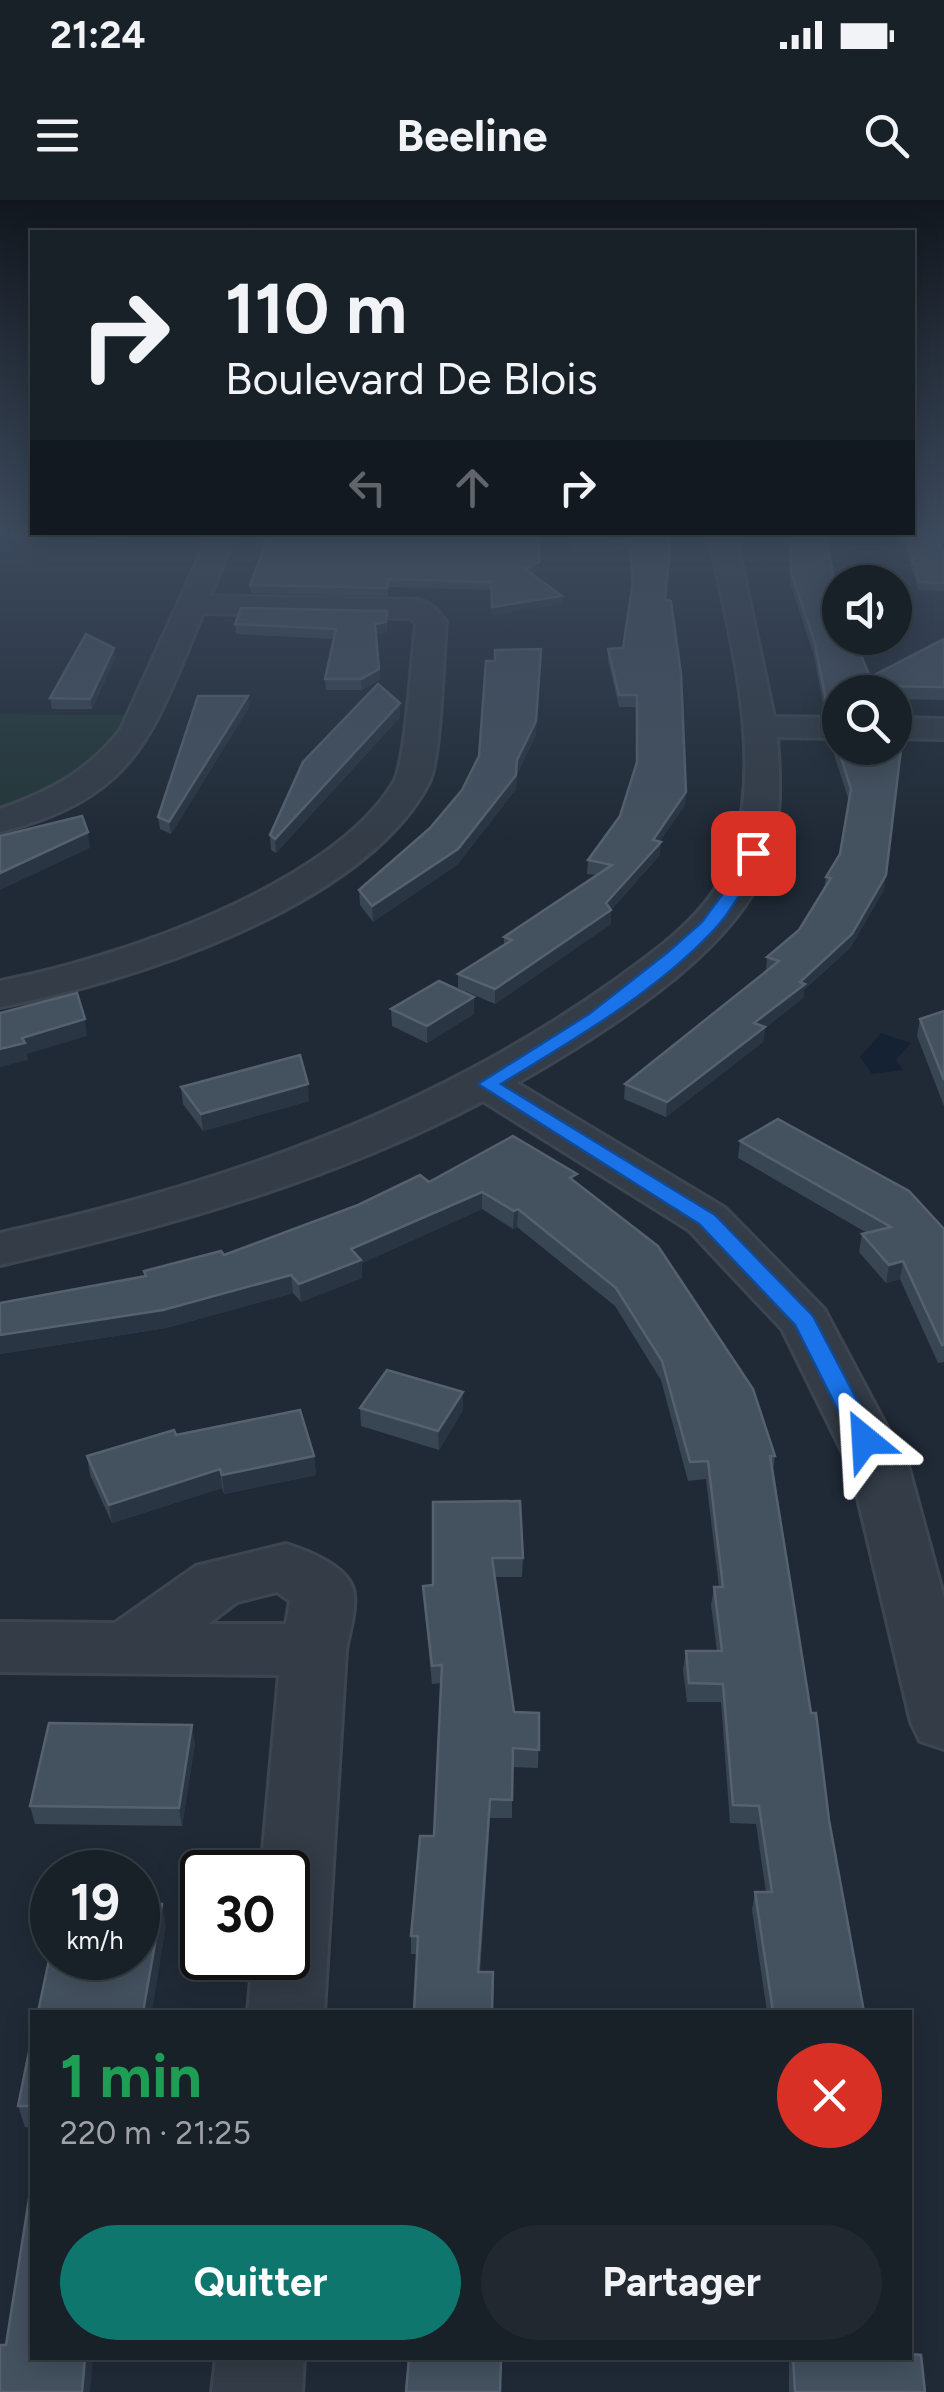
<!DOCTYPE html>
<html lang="fr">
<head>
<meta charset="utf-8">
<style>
  body { margin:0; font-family:Figtree,sans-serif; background:#212830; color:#f1f3f6; height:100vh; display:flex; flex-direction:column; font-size:38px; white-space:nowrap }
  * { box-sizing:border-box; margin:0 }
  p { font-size:32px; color:#9fa3a8 }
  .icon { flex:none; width:55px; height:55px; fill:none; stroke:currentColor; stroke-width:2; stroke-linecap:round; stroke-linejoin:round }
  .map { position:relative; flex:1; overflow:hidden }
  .drawer { position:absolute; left:30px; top:1810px; width:882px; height:350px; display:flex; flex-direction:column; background:#182028; border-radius:0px; box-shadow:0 5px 25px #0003,0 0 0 2px #363e45 }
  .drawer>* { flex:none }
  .hud { position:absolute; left:30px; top:30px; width:885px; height:305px; border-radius:0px; box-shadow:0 5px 25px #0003,0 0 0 2px #363e45; background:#182028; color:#f1f3f6; overflow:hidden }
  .buttons { position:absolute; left:822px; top:365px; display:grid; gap:20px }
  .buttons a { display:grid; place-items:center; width:90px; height:90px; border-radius:50%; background:#182028; box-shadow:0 5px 25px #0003,0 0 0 2px #363e45; font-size:50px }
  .speed { position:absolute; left:30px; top:1650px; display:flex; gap:20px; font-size:50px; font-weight:700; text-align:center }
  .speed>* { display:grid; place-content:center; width:130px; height:130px; border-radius:50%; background:#182028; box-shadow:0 5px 25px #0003,0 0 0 2px #363e45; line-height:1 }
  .speed small { font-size:25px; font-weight:400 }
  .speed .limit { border:5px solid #111; border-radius:15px; background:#fff; color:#111 }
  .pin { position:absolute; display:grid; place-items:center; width:85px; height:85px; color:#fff; margin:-42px; border-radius:20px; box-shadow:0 5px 15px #0006 }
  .me { position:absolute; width:110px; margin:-55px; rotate:333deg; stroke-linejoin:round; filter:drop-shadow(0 0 8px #0008) }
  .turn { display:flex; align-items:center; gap:35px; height:210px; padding:0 30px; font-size:45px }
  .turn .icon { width:130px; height:130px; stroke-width:2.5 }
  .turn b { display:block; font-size:70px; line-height:85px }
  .lanes { display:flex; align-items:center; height:95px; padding:0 30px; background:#0003; justify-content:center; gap:50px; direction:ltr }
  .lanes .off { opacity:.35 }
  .round { display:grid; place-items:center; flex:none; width:105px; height:105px; border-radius:52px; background:#212830 }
  .overview { display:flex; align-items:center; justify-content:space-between; height:170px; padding:0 30px }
  h1 { font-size:60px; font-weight:700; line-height:75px; color:#1e9e55 }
  .primary-button { display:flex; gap:20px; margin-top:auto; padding:20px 30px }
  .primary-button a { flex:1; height:115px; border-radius:60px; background:#0f766e; color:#fff; font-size:40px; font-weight:700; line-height:115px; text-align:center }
  .primary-button a+a { background:#212830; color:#f1f3f6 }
  .status { display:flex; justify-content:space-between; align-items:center; height:70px; padding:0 50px; background:#182028; direction:ltr }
  .status svg { height:28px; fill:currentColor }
  header { display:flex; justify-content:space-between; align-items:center; height:130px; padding:0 30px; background:#182028; font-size:45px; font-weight:700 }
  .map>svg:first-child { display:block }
  .green { fill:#223637 }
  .water { fill:#142233 }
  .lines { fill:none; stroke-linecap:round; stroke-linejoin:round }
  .minor-casing { stroke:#3d4550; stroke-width:6 }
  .minor { fill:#333c47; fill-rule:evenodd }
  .wall { fill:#384553 }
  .shaded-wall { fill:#293542 }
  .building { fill:#44515f; stroke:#55616f; stroke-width:2.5 }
  .route { fill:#1a73e8; stroke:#114b97; stroke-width:2.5 }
</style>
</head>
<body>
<div class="status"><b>21:24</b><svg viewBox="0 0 49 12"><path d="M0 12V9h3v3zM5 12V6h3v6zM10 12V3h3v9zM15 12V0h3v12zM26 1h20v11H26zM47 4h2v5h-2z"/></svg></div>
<header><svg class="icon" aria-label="menu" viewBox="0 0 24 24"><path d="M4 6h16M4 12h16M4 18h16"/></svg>Beeline<svg class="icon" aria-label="search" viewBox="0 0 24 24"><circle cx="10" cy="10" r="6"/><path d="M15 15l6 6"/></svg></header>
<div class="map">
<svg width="944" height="2192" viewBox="0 0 944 2192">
  <rect width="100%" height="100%" fill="#202a36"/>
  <path class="green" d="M0 514 127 515 110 549 94 565 0 614Z"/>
  <path class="water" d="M881 833 911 843 896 860 903 870 872 874 860 857Z"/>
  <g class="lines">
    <defs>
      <g id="minor">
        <path d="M210 333H236L210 396 418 400C431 403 438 411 446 422 443 453 441 559 429 582 365 707 130 782 0 807V781C113 760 333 686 394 582 406 561 412 455 416 424L410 418 203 413C153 532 139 597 0 632V609C49 592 89 571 121 529Z"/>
        <path d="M709 333H735L774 517 840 518V538L777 537C780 580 782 625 767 665 731 757 599 835 517 883L725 1008 824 1109 909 1269 944 1398V1549L920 1541 911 1522 851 1269 782 1129 689 1030 483 901C331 981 167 1027 0 1065V1033C221 985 431 912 617 779 664 745 719 706 735 647 763 545 728 433 709 333Z"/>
        <path d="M895 518 944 519V539L895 538Z"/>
        <path d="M286 1344C308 1351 351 1367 354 1394 356 1411 349 1433 346 1450L324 1812H248L253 1758H288V1672H261L279 1475 0 1472V1422L115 1423 196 1366ZM277 1392 290 1401 286 1424H208L237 1402Z"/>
        <path d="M216 2158H304L302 2192H212Z"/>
      </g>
    </defs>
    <use href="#minor" class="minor-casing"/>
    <use href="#minor" class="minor"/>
  </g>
  <g class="wall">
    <path d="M12 333H128L123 344 12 342Z"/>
    <path d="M567 333H667L665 400 686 592 685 605 660 641V655L611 710V724L495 804 458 788V774L504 745V737L597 675 587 674 588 660 620 616 636 564V507H619L608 461V449L623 448 632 388 628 350 572 349Z"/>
    <path d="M780 333H825L835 384 834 390 870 477 944 439V500L895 499V492H840V517L825 514 814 456 790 383 789 345H784Z"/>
    <path d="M902 333H934L944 352V391L918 390Z"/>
    <path d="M261 337 539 370 531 374 562 396 561 404 492 415 491 390 388 387V396L251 393 250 385 265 345H262Z"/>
    <path d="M387 411V432L376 434 380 479 362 490H326L325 479 334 439 236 434 235 424Z"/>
    <path d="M114 448 115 459 92 509H52L50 498Z"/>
    <path d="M248 496 249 507 171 634 160 629 158 617Z"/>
    <path d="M400 503V517L276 653 271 650 270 635Z"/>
    <path d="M832 529 884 690 850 748 804 790 803 798 765 828 763 842 666 917 624 899 625 884 766 772 767 757 799 730 824 689 826 677 840 654 849 601 830 542Z"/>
    <path d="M536 535 517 574 516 589 458 664 373 722 360 705 359 690Z"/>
    <path d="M474 797V814L427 843 392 826 391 809Z"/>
    <path d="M944 811V906L917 836 920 819Z"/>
    <path d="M181 887 309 901 203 931 183 904Z"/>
    <path d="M740 941 944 1029V1162L938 1163 900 1079 886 1083 859 1052 862 1034 867 1033 738 958Z"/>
    <path d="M429 982 577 984 775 1256 773 1271 793 1399 829 1620 864 1812H767L752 1710 755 1692H766L756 1624 730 1623 721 1502H687L683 1470 686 1451H717L711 1405 714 1387H719L706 1279 688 1281 661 1180 615 1106 517 1027 513 1029 482 1009 362 1063V1078L301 1102 293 1093 166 1128 0 1154V1103L144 1076V1071L224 1055Z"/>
    <path d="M463 1192V1210L439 1250 361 1226 360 1208Z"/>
    <path d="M176 1235 314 1256 316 1275 224 1294 222 1288 112 1323 90 1275 87 1256Z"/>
    <path d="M433 1302 523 1358 522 1377H494L514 1512 539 1513 538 1568 512 1567V1618H490L480 1772 492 1812 417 1754H411V1736L434 1636 441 1483 432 1484 424 1404 423 1386 433 1385Z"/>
    <path d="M195 1543 182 1626 35 1624 30 1606Z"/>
    <path d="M32 1837V1928L25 1927 18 1906Z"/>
    <path d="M789 2158H910L925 2192H789Z"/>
  </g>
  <g class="shaded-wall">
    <path d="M539 362V370L524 377 525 369Z"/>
    <path d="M562 396 561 404 492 415V407Z"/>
    <path d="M386 422 387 432 375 434V424Z"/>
    <path d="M114 448 115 459 92 509 90 499Z"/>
    <path d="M541 449 536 535 517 574 516 589 458 664 373 722 372 706 517 560Z"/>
    <path d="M379 469 380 479 362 490 361 479Z"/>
    <path d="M248 496 249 507 171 634 169 622Z"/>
    <path d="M400 503V517L276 653 275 639Z"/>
    <path d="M686 592 685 605 657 645 661 642 660 655 611 710V724L495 804V789L606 703 653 640Z"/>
    <path d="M88 632 90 648 0 690V673Z"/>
    <path d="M886 675 884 690 850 748 804 790 803 798 765 828 763 842 666 917 667 902 754 823Z"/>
    <path d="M474 797V814L427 843V826Z"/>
    <path d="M85 819 87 836 27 854 28 860 0 867V849L22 838Z"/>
    <path d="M308 884 309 901 203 931 201 914Z"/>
    <path d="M482 992V1009L362 1063V1078L301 1102 299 1084 351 1049Z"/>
    <path d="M518 1009 517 1027 513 1029 514 1011Z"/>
    <path d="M903 1061 900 1079 886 1083 889 1065Z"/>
    <path d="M291 1075 293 1093 166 1128 0 1154V1135Z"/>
    <path d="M463 1192V1210L439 1250 438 1231Z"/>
    <path d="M314 1256 316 1275 224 1294 222 1275Z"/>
    <path d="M220 1269 222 1288 112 1323 109 1305Z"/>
    <path d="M192 1525 195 1543 182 1626 179 1608Z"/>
    <path d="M490 1599V1618L478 1790V1772Z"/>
    <path d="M162 1704 166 1726 152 1812H143Z"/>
    <path d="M85 2158H93L90 2192H82Z"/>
  </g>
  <g class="building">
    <path d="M12 333H124L122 337 11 335Z"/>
    <path d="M262 333H539V362L525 369 562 396 492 407 491 382 388 379 387 388 250 385 268 337H261Z"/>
    <path d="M571 333H667L670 350 665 400 671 401 681 474 686 592 653 640 661 642 606 703 611 710 495 789 458 774 512 740 504 737 612 665 588 660 620 616 637 562V495H619L608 449 623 448 633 381 629 339 572 338Z"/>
    <path d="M785 333H825L835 384 831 383 840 404V438H854L870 477 944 439V487L857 486 859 492H840V504L826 501 815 444 791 372 790 334Z"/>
    <path d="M905 333H934L944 352V383L919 382Z"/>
    <path d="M241 408 387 411 386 422 375 424 379 469 361 479H325L336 429 235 424Z"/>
    <path d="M86 434 114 448 90 499 50 498Z"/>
    <path d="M541 449 536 521 517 560 516 575 458 649 372 706 359 690 430 628 462 590 479 556 486 461H495V450Z"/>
    <path d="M378 484 400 503 275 639 270 635 303 562Z"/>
    <path d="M198 496H248L169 622 158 617Z"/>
    <path d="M840 528V548L901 549 886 675 852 734 800 782 805 784 754 823 765 827 667 902 625 884 779 761 767 757 799 730 831 678 826 677 840 654 851 589 832 529Z"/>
    <path d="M82 616 88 632 0 673V636Z"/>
    <path d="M439 781 474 797 427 826 391 809Z"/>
    <path d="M77 793 85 819 22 838 25 843 0 849V813Z"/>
    <path d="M944 811V880L920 819Z"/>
    <path d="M300 855 308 884 201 914 181 887Z"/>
    <path d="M778 919 909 991 944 1029V1145H942L903 1061 889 1065 862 1034 891 1027 740 941Z"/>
    <path d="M513 936 577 974 570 978 658 1046 753 1189 775 1256H770L793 1399 811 1513H816L829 1620 864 1812H773L755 1692H772L759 1606 733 1605 723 1484 689 1483 686 1451H722L714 1387H723L708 1261 690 1262 662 1161 616 1088 518 1009 514 1011 482 992 351 1049 361 1060 299 1084 291 1075 163 1110 0 1135V1103L146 1076 144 1071 221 1051 224 1055 358 1005 420 975 429 982Z"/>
    <path d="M387 1170 463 1192 438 1231 360 1208Z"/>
    <path d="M300 1210 314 1256 222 1275 220 1269 109 1305 87 1256 174 1230 176 1235Z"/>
    <path d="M520 1301 523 1358H492L514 1512 539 1513V1550L513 1548 512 1600 490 1599 478 1772H493L492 1812H414L418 1736H411L420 1636H434L442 1465 432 1466 423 1386 433 1385V1302Z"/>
    <path d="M49 1523 192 1525 179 1608 30 1606Z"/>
    <path d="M138 1703 162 1704 143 1812H38L52 1746V1758H138Z"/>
    <path d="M32 1837V1906H18Z"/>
    <path d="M32 1980V2158H85L82 2192H0V2145H6Z"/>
    <path d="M910 2154 921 2155 925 2192H795L793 2158H910Z"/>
    <path d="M409 2158H501L500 2192H406Z"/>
  </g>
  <linearGradient id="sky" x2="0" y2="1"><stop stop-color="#12171e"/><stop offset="0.52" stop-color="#3c4a5d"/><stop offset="1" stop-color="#3c4a5d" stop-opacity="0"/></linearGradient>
  <rect width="944" height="640" fill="url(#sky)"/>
  <path class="route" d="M748 649 761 653C748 680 734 709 713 731 653 794 575 839 501 884L715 1015 813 1116 878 1240 865 1248 853 1240 795 1125 699 1024 478 884 589 814 668 752 702 722 724 692Z"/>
</svg>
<div class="buttons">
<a><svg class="icon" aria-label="sound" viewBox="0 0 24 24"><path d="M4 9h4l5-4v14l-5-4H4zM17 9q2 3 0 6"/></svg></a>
<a><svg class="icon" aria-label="search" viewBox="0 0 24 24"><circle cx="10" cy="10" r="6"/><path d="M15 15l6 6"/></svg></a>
</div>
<div class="speed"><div>19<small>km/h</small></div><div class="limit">30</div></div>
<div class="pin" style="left:753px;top:653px;background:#d93025"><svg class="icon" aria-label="arrive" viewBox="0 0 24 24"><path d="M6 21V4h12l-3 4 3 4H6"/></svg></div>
<svg class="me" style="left:865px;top:1240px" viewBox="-20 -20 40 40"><path d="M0-17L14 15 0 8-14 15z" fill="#1a73e8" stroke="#fff" stroke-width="4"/></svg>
<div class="hud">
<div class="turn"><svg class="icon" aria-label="right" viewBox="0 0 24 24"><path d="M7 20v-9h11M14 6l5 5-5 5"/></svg><div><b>110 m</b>Boulevard De Blois</div></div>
<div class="lanes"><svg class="icon off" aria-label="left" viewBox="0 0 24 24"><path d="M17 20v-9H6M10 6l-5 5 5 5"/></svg><svg class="icon off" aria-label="ahead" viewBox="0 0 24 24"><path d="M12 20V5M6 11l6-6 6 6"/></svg><svg class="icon" aria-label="right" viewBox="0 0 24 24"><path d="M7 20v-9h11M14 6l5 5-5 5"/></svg></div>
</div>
<section class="drawer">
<div class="overview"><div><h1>1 min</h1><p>220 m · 21:25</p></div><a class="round" style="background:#d93025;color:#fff"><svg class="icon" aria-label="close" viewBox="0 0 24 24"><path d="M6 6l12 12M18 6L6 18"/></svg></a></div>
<div class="primary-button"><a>Quitter</a><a>Partager</a></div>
</section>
</div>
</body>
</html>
